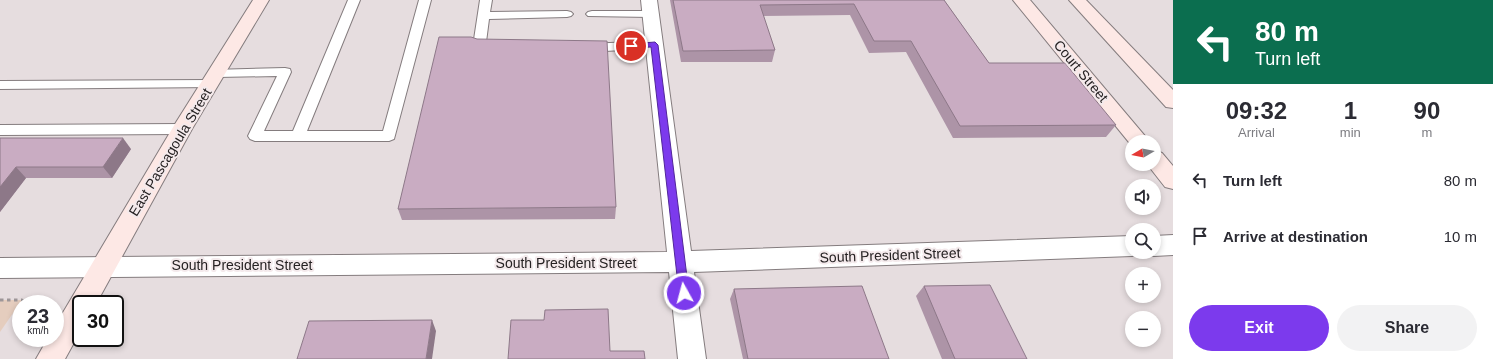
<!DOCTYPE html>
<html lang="en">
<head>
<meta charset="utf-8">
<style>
  body { margin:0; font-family:Helvetica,sans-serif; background:#f2f2f3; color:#2b2b33; height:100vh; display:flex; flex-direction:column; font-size:15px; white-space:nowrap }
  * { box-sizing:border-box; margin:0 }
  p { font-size:13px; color:#7c7c81 }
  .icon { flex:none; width:22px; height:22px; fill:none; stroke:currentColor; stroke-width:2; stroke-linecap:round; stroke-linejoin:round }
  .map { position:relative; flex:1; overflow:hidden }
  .side { display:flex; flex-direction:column; background:#fff; width:320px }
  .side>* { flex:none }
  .guide { background:#0b6e4f; color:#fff; overflow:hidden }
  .needle { width:26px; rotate:260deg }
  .tools { position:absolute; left:1125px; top:135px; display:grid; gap:8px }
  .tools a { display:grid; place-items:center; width:36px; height:36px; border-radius:50%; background:#fff; box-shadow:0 2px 6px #0003; font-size:20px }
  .speed { position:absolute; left:12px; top:295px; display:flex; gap:8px; font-size:20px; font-weight:700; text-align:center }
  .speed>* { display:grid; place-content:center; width:52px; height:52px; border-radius:50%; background:#fff; box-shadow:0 2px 6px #0003; line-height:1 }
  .speed small { font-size:10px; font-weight:400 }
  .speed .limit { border:2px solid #111; border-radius:6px; background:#fff; color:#111 }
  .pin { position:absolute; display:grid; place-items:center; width:34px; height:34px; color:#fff; margin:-17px; border:2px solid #fff; border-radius:50%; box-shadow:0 1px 4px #0007 }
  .me { position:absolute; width:44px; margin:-22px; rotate:353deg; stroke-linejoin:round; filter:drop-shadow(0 0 3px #0008) }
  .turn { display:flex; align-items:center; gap:14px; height:84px; padding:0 16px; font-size:18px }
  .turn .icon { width:52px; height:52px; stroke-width:2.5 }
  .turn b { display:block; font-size:28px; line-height:34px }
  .eta { display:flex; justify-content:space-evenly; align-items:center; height:68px; text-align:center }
  .eta b { font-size:24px; font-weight:600; line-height:28px }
  .cta { display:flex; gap:8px; margin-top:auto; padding:8px 16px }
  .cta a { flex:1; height:46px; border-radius:24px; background:#7c3aed; color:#fff; font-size:16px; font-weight:600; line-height:46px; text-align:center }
  .cta a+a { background:#f2f2f3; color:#2b2b33 }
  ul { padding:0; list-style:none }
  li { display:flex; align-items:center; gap:12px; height:56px; padding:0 16px }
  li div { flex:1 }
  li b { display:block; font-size:15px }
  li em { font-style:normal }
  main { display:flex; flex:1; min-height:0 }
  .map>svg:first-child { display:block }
  .green { fill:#e5cdbe }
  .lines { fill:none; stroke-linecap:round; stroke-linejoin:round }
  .lane-casing { stroke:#847c7e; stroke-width:2 }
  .street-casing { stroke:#847c7e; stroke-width:2 }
  .secondary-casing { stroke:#847c7e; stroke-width:2 }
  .path { stroke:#9d9698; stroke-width:3; stroke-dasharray:3.5 3.5; stroke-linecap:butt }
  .lane { fill:#fff; fill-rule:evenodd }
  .street { fill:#fff; fill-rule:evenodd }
  .secondary { fill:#fde8e5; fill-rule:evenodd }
  .wall { fill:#ad94a7 }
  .shaded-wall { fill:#8d7888 }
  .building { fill:#c9acc2; stroke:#8d7888 }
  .route { fill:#7c3aed; stroke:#51269a }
  .labels { text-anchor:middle; stroke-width:4; stroke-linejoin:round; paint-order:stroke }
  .street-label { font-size:14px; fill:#262223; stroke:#f4eaec }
</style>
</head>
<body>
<main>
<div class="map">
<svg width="1173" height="359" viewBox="0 0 1173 359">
  <rect width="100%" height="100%" fill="#e6dddf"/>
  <path class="green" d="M0 300H22L0 332Z"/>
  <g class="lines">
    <defs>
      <g id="lane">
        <path d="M348 0H360L307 131H383L419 0H431L394 139 389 141H255L250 139 248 136 277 76 217 77 212 76 211 73 212 70 285 68 290 69 291 72 264 131H293Z"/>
        <path d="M480 0H492L490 12 567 11 571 12 573 14 571 16 567 17 489 19 486 42 495 43 497 46 495 49C489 50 481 50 475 49L473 46Z"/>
        <path d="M592 11H651L655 12 657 14 655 16 651 17 588 16 586 14 588 12Z"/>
        <path d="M655 41 659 42 661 45 659 48 587 52 583 51 581 48 583 45 587 44Z"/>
        <path d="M210 80 215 81 216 84 215 87 0 89V81Z"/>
        <path d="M182 124 187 126 189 129 187 132 182 134 0 135V125Z"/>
      </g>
      <g id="street">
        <path d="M641 0H657L691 251 1132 236V252H1141L1132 256 694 272 706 359H678L669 272 0 278V258L667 252Z"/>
        <path d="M1173 235V255L1154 256 1145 253 1154 252V236Z"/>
      </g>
      <g id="secondary">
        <path d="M253 0H269L192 129 96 304H81V330L65 359H36L48 338H55V326L175 124Z"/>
        <path d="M1013 0H1030L1150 142H1132V146Z"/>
        <path d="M1069 0H1086L1173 90V108L1166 107Z"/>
        <path d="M1154 150 1162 153 1173 166V189L1165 187 1147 164H1154Z"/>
      </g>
    </defs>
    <use href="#lane" class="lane-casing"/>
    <use href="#street" class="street-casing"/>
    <use href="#secondary" class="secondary-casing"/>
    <path class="path" d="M0 300H22L26 304"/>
    <use href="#lane" class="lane"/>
    <use href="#street" class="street"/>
    <use href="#secondary" class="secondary"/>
  </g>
  <g class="wall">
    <path d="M670 0H944L989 63 1116 125 1106 137 953 138 906 52 869 53 850 15 763 16 775 50 772 62H681Z"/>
    <path d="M0 138 131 149 112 178H26L0 212Z"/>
    <path d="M616 207 615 219 402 220 398 209Z"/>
    <path d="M924 286 1027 359H942L916 296Z"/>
    <path d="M734 289 889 359H743L730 299Z"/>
  </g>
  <g class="shaded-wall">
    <path d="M123 138 131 149 112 178 103 167Z"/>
    <path d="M16 167 26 178 0 212V187Z"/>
    <path d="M432 320 436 331 432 359H426Z"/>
  </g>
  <g class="building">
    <path d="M673 0H944L989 63H1065L1116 125 960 126 911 41H874L854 4 760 5 775 50 683 51Z"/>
    <path d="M439 37H471L477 39 607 41 616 207 398 209Z"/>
    <path d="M0 138H123L103 167H16L0 187Z"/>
    <path d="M990 285 1027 359H955L924 286Z"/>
    <path d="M862 286 889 359H748L734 289Z"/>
    <path d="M608 309 610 351H644L645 359H508L511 320H544L545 310Z"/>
    <path d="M432 320 426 359H297L309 321Z"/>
  </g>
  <path class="route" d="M655 42 658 45 689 293 688 296 684 298 680 296 679 293 651 47 631 48 627 46 631 44Z"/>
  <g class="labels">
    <g class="street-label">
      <text transform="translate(1081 71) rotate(50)" y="5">Court Street</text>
      <text transform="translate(170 152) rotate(-59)" y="5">East Pascagoula Street</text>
      <text transform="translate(890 255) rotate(-2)" y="5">South President Street</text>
      <text x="566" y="268">South President Street</text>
      <text x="242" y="270">South President Street</text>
    </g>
  </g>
</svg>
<div class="tools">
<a><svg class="needle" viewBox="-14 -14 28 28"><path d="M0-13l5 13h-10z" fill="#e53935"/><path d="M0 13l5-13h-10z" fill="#7c7c81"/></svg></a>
<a><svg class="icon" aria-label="sound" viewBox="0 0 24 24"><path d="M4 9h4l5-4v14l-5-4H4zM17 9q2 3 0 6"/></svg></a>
<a><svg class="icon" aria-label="search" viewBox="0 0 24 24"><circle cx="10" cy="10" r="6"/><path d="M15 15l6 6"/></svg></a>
<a>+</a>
<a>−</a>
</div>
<div class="speed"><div>23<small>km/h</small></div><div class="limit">30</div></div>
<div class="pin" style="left:631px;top:46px;background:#d93025"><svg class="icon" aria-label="arrive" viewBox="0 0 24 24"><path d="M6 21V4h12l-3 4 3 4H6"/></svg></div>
<svg class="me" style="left:684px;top:293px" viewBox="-20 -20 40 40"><circle r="17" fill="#7c3aed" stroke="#fff" stroke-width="3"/><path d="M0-11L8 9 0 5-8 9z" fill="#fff"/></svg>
</div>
<section class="side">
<div class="guide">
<div class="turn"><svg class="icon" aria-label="left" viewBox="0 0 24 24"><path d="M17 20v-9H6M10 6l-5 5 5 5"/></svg><div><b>80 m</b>Turn left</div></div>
</div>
<div class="eta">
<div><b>09:32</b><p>Arrival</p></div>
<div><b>1</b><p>min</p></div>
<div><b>90</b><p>m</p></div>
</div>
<ul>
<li><svg class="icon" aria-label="left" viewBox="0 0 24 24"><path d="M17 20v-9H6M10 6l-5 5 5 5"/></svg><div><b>Turn left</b></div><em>80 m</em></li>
<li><svg class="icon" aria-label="arrive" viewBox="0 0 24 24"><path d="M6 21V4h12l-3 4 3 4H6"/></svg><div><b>Arrive at destination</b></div><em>10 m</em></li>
</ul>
<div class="cta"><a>Exit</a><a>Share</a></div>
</section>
</main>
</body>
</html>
